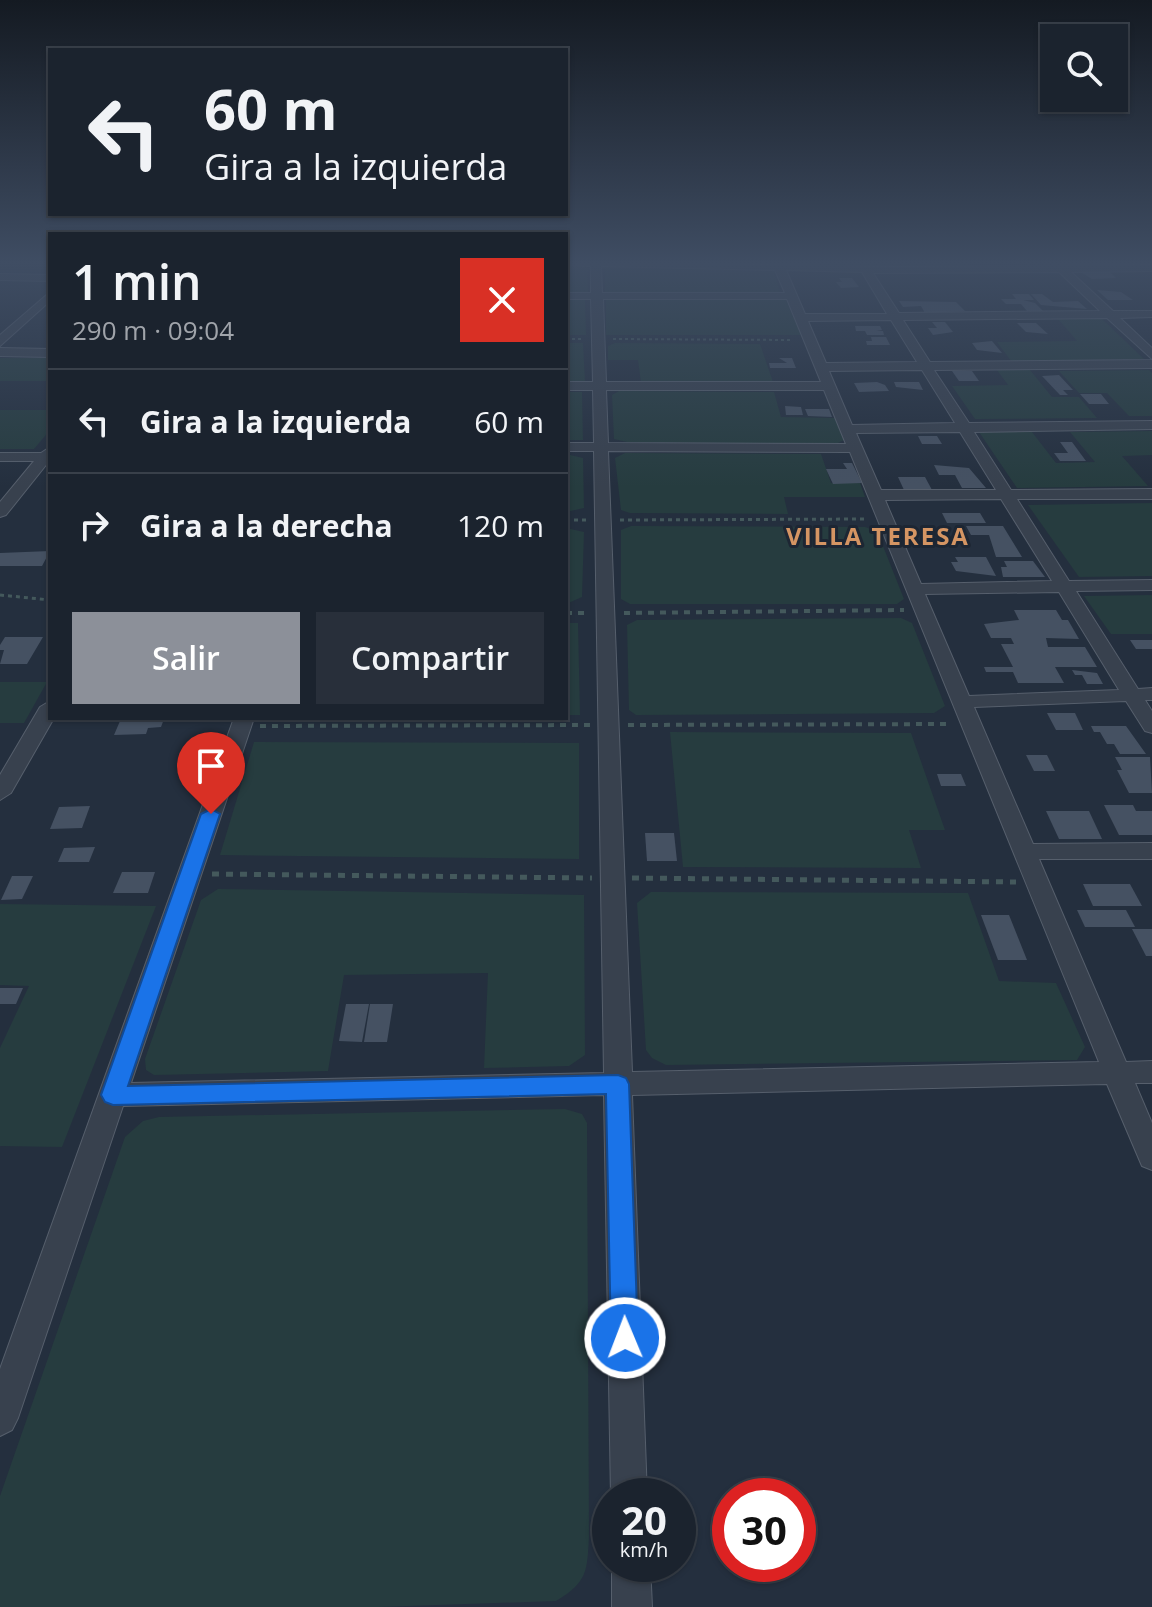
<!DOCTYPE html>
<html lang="es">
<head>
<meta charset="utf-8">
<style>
  body { margin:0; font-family:"Open Sans",sans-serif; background:#282f3a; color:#f1f3f6; height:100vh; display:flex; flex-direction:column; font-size:30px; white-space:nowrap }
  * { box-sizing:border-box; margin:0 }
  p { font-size:26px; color:#a0a4aa }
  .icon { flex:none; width:44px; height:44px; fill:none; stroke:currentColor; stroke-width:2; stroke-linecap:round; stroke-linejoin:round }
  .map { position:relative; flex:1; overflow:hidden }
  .panel { position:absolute; left:48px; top:232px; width:520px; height:488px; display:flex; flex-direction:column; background:#1b232e; border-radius:0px; box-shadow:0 2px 6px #0004,0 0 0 2px #39404a }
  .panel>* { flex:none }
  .hud { position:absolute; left:48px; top:48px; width:520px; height:168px; border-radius:0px; box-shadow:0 2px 6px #0004,0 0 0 2px #39404a; background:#1b232e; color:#f1f3f6; overflow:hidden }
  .tools { position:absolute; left:1040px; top:24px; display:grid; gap:16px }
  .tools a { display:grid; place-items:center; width:88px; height:88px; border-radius:0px; background:#1b232e; box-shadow:0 2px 6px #0004,0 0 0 2px #39404a; font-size:40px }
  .speed { position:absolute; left:592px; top:1478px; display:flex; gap:16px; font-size:40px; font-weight:700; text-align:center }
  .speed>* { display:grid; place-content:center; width:104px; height:104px; border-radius:50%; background:#1b232e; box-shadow:0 2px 6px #0004,0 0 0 2px #39404a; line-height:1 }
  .speed small { font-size:20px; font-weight:400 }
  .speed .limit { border:12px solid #d22; background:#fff; color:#111 }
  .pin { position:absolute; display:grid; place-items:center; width:68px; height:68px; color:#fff; margin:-82px -34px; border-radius:50% 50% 50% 0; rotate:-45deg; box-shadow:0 0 8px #0007 }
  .pin .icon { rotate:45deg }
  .me { position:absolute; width:88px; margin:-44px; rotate:359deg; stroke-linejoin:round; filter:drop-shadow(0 0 6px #0008) }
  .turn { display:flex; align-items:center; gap:28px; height:168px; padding:0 24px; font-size:36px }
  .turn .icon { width:104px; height:104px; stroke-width:2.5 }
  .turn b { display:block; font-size:56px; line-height:68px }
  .round { display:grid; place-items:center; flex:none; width:84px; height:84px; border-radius:0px; background:#282f3a }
  .head { display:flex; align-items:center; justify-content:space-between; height:136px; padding:0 24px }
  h1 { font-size:48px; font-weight:600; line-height:60px }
  .cta { display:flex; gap:16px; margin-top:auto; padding:16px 24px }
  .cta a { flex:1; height:92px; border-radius:0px; background:#8c9099; color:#fff; font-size:32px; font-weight:600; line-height:92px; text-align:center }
  .cta a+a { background:#282f3a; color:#f1f3f6 }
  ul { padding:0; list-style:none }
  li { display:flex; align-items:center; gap:24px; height:104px; padding:0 24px; border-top:2px solid #39404a }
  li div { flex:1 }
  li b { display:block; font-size:30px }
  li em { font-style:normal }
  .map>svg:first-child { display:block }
  .green { fill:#263c3f }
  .building { fill:#455162 }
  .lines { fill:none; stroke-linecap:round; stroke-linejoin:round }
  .street-casing { stroke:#565f6c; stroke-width:2 }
  .path-far3 { stroke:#44595c; stroke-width:2; stroke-dasharray:3 3; stroke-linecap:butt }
  .path-far2 { stroke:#44595c; stroke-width:3; stroke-dasharray:4 4; stroke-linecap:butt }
  .path-far1 { stroke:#44595c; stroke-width:4; stroke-dasharray:6 6; stroke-linecap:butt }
  .path { stroke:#44595c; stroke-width:5; stroke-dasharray:7 7; stroke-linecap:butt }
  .street { fill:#38414e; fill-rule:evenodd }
  .route { fill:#1a73e8; stroke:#114b97; stroke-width:2 }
  .labels { text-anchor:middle; stroke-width:6; stroke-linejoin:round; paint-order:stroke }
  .far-district-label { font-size:24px; font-weight:bold; letter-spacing:2px; fill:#d59563; stroke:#1d2633 }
</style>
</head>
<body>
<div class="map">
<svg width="1152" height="1607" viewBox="0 0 1152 1607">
  <rect width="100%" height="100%" fill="#242f3e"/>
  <g class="green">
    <path d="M610 262H966L971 269Z"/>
    <path d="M566 265 587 267 588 292 566 293Z"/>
    <path d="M605 267 773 269 780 292 609 293 605 292Z"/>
    <path d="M782 298 786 300 801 335H606V300L609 299Z"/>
    <path d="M566 300H585L586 335H566Z"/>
    <path d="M1101 318 1144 359 1011 361 997 342 1077 341 1058 319Z"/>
    <path d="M583 343 585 381H566V343Z"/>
    <path d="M615 343 760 344 773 382H641L638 360H608V346Z"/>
    <rect x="0" y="358" width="50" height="23"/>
    <path d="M997 370H1030L1052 397H1079L1097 418 975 419 952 386 1008 385Z"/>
    <path d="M1149 370 1152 373V416H1129L1107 393H1079L1059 371Z"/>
    <path d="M619 391 774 392 781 417 835 418 844 440 836 444 627 442 614 439 612 395Z"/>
    <path d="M566 392H582L583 440H566Z"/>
    <path d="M0 410H50V430L34 449H0Z"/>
    <path d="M1152 431V455L1122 456 1148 486 1017 488 979 432H1032L1056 463 1095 462 1070 432Z"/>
    <path d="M625 453 821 454 831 483H860L865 497H784L788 514 630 513 621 510 615 458Z"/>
    <path d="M566 454 583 458 584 508 566 512Z"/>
    <path d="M1152 503V576L1079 577 1028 505Z"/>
    <path d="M631 526 865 527 877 531 904 599 897 604H630L621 599V530Z"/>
    <path d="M566 528 584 532 582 597 566 604Z"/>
    <path d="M1152 595V634H1111L1084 596Z"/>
    <path d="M901 618 912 623 945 706 934 713 636 715 629 710 627 625 637 620Z"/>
    <path d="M566 623H578L580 715H566Z"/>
    <path d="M0 682H47L24 723H0Z"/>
    <path d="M670 732 911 733 945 830H909L921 868 683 867Z"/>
    <path d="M254 742 579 743V859L220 855Z"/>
    <path d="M218 889 584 895 585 1055 569 1066 484 1068 488 973 344 975 328 1071 154 1075 146 1070 145 1059 201 900Z"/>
    <path d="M651 892 968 893 999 981 1056 983 1085 1047 1077 1060 666 1065 652 1058 646 1050 637 903Z"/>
    <path d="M0 904 156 906 62 1147 0 1146V1048L29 986 0 985Z"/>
    <path d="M565 1109 582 1114 587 1123 589 1537C587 1571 588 1582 556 1601L379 1607H0V1496L125 1137 143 1121 159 1117Z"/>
  </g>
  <g class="building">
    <path d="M1079 271 1110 272 1116 278 1092 279Z"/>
    <path d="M839 278H852L859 287 841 288 836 282H842Z"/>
    <path d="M1097 290 1121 292 1133 300H1108Z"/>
    <path d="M1012 294H1029L1034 300H1023L1035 303 1043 311H1027L1021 304H1006L1001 299H1016Z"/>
    <path d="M1031 294H1042L1053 302 1078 301 1087 309 1041 305Z"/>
    <path d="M899 301 956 302 965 311 925 313 921 306 903 307Z"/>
    <path d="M932 322H945L953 332 933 335 928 328H937Z"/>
    <path d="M1017 323H1036L1048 334 1026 332Z"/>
    <path d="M855 326H880L882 330 876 331H883L884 335H867L865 331H856Z"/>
    <path d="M871 337H886L890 345H867L866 341H872Z"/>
    <path d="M992 341 1002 353 977 350 972 343Z"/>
    <path d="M779 358H792L796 368H770L769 363H787Z"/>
    <path d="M952 371H972L979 381H959Z"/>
    <path d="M1059 375 1073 390H1063L1068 395H1060L1042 376Z"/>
    <path d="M877 382 885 385 889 391 859 392 854 383Z"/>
    <path d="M894 382H919L923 390 896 387Z"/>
    <path d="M1080 394H1101L1109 404H1089Z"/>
    <path d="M785 406 801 407 803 415H786Z"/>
    <path d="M805 409H829L832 417 808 416Z"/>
    <path d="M918 436H937L942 444H922Z"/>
    <path d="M1060 442H1072L1086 461H1060L1054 453H1068Z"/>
    <path d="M843 463H852L862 483 833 484 826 469H847Z"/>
    <path d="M934 465 969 468 986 488H962L955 475H939Z"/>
    <path d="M898 477H925L932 490H904Z"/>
    <path d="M942 513H980L986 523H947Z"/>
    <path d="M966 526H1003L1022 557H996L989 535H971Z"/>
    <path d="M50 551 42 566H0V553Z"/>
    <path d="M955 557H986L996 576 956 571 951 562H958Z"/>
    <path d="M1004 561H1033L1045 577H1003L1001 567H1007Z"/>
    <path d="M1014 610H1056L1062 620H1068L1079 639 1046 638 1048 647H1085L1097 667H1055L1064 683H1018L1013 672H986L984 667H1013L1001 644H1014L1011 638H991L984 624 1019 620Z"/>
    <path d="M5 637H43L27 664H0L4 650H0V645Z"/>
    <path d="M1130 640H1152V649H1136Z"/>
    <path d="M1072 670 1097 673 1103 684H1087L1082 675H1075Z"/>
    <path d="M1047 713H1075L1083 730H1056Z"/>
    <path d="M164 719 161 727 148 728 146 734 114 735 120 721Z"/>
    <path d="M1091 726H1126L1146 754H1120L1114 744H1107L1100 732H1094Z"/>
    <path d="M1026 755H1047L1055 771H1034Z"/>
    <path d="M1115 757H1150L1152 793H1129L1117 770H1122Z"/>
    <path d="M937 774H961L966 786H941Z"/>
    <path d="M1104 805H1133L1136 811H1152V835H1119Z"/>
    <path d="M90 806 82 828 50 829 59 807Z"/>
    <path d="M1046 811H1089L1102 839H1059Z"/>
    <path d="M645 833H674L677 861H647Z"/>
    <path d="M95 847 89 862H58L64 848Z"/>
    <path d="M122 872H155L148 893H113Z"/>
    <path d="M12 876H33L22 899 1 900Z"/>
    <path d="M1083 884H1130L1142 906H1093Z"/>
    <path d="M1077 910H1126L1135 927H1085Z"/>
    <path d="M981 915H1009L1027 960H998Z"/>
    <path d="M1132 929H1152V956H1146Z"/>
    <path d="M0 988H23L16 1004H0Z"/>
    <path d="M346 1004H369L362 1042 339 1041Z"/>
    <path d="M370 1004H393L387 1042H364Z"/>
  </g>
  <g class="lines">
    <defs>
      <g id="street">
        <path d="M566 262 898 267 1152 265V271L1071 272 1113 311H1152V317L1120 318 1152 348V359L1107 318 903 320 930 362 1152 360V368L934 370 969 423 1152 421V429L974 432 1011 490 1152 489V499H1017L1069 581 1152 580V590L1076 591 1138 689 1152 688V700H1145L1152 711V733L1145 731 1126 701 974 707 1033 844 1152 843V859H1039L1126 1062 1152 1061V1083H1135L1152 1123V1170L1142 1166 1107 1084 632 1095 647 1496H611L604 1095 123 1106 18 1418 12 1430 0 1436V1369L234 718H254L131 1083 604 1073 594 451H566V443H594L593 390H566V382H593L591 299H566V293H591V266L566 265ZM601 266 775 270 785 293H602ZM786 270 862 272 887 314H805ZM1059 272 1100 311 899 313 873 273ZM603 299H787L821 382H606ZM891 320 917 362 826 363 808 321ZM922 370 955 423 852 425 829 371ZM606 390H824L846 444 608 443ZM960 432 996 490H881L856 433ZM608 451 850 452 1099 1062 632 1072ZM1001 499 1052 581 921 584 885 500ZM1059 592 1119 690 969 696 925 594Z"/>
        <path d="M0 274 50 275V281L0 280Z"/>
        <path d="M50 292V301L0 346V335Z"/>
        <path d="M0 348 50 349V357L0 356Z"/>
        <path d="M50 447V460L6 515 0 517V502L34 461H0V453H41Z"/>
        <path d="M50 701V718H54L11 793 0 800V775L40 707Z"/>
        <path d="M612 1564H650L652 1607H612Z"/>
      </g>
    </defs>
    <use href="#street" class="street-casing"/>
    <g class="path-far3">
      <path d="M566 339H584"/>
      <path d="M613 339 792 340"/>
    </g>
    <g class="path-far2">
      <path d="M566 520H588"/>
      <path d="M620 520 868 519"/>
      <path d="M0 595 50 600"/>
    </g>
    <g class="path-far1">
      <path d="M566 613H588"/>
      <path d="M624 613 904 610"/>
      <path d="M628 725 951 724"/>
      <path d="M260 726 591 725"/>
    </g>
    <g class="path">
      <path d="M212 874 592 878"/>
      <path d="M632 878 1016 882"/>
    </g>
    <use href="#street" class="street"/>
  </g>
  <linearGradient id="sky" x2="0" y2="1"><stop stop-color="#141a22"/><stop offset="0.54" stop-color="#3f4d63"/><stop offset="1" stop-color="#3f4d63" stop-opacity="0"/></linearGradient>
  <rect width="1152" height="487" fill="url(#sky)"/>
  <path class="route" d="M211 809 220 814 128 1086 618 1075 626 1078 629 1084 638 1338 634 1347 625 1351 615 1347 611 1338 606 1094 113 1105 105 1102 101 1095 201 814Z"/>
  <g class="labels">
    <g class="far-district-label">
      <text x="878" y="545">VILLA TERESA</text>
    </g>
  </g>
</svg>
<div class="tools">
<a><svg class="icon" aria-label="search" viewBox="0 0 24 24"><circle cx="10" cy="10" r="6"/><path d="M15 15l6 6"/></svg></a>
</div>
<div class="speed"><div>20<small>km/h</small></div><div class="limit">30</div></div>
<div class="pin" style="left:211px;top:814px;background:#d93025"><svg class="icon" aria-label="arrive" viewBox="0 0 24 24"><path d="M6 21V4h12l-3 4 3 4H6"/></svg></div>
<svg class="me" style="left:625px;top:1338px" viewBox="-20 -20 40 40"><circle r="17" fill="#1a73e8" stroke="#fff" stroke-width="3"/><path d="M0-11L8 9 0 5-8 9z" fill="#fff"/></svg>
<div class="hud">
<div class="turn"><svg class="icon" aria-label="left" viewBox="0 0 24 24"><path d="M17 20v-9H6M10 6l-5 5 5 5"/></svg><div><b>60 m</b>Gira a la izquierda</div></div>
</div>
<section class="panel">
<div class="head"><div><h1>1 min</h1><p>290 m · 09:04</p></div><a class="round" style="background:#d93025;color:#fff"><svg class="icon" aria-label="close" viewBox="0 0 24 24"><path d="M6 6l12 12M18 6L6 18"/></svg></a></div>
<ul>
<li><svg class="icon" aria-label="left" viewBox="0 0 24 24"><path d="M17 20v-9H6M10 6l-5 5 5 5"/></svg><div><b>Gira a la izquierda</b></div><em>60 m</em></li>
<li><svg class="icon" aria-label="right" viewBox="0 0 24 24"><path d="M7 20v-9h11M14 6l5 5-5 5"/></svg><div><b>Gira a la derecha</b></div><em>120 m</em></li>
</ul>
<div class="cta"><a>Salir</a><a>Compartir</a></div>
</section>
</div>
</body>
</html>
